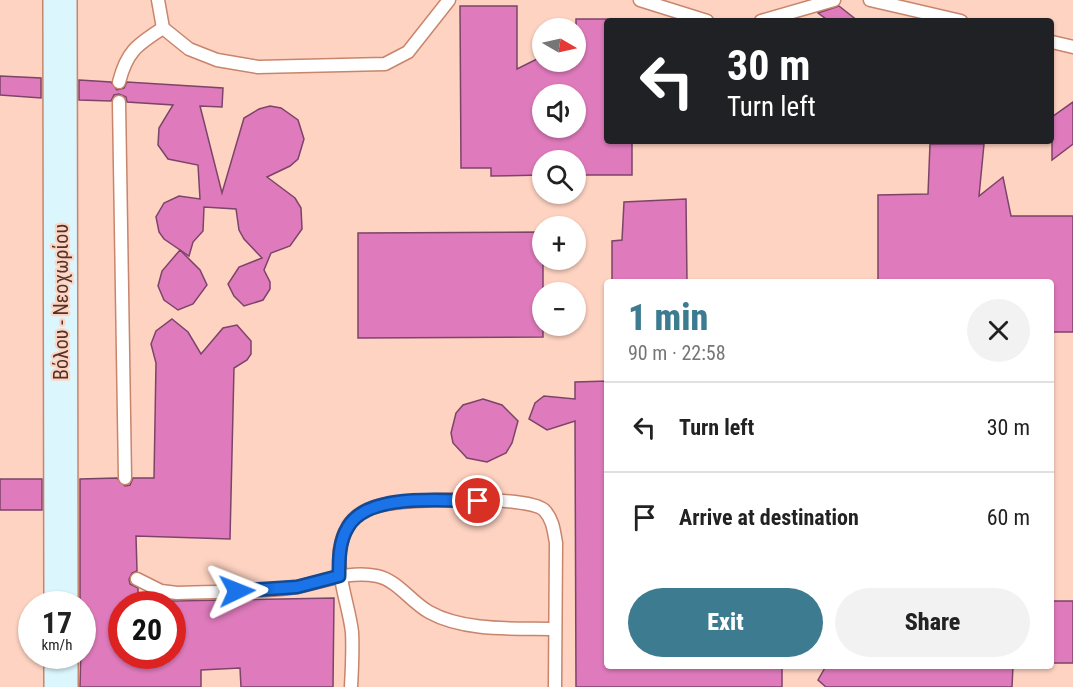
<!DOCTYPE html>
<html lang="en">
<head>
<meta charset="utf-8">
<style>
  body { margin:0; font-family:"Roboto Condensed",sans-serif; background:#f2f2f2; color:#222; height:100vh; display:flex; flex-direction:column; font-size:22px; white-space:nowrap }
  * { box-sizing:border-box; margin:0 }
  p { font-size:20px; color:#767676 }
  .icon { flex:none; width:33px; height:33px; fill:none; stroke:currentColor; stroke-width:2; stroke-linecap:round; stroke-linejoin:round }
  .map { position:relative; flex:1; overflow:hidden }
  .panel { position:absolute; left:604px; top:279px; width:450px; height:390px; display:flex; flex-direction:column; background:#fff; border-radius:6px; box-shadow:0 2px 4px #0004 }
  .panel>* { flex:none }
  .top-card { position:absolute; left:604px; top:18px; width:450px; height:126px; border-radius:6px; box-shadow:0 2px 4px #0004; background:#202124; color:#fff; overflow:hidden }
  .needle { width:39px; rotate:99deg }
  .controls { position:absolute; left:532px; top:18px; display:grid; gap:12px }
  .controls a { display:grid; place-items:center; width:54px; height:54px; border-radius:50%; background:#fff; box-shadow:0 2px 4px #0004; font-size:30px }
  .speed { position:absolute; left:18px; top:591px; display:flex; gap:12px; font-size:30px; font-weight:700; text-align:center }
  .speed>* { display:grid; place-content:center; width:78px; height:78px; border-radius:50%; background:#fff; box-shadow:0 2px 4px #0004; line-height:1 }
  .speed small { font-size:15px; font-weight:400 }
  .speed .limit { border:9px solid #d22; background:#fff; color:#111 }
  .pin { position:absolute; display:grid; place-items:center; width:51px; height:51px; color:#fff; margin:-26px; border:3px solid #fff; border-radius:50%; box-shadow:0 2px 6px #0007 }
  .me { position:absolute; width:66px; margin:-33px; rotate:88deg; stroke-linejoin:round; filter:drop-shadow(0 0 4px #0008) }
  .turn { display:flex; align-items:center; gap:21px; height:126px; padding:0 24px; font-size:27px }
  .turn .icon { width:78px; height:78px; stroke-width:2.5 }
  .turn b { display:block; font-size:42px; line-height:51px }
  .round { display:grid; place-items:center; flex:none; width:63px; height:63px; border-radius:32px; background:#f2f2f2 }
  .head { display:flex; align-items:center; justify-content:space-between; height:102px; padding:0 24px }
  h1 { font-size:36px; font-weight:800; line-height:45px; color:#3c7b90 }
  .cta { display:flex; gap:12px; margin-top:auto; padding:12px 24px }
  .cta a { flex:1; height:69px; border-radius:36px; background:#3c7b90; color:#fff; font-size:24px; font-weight:800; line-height:69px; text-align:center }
  .cta a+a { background:#f2f2f2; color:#222 }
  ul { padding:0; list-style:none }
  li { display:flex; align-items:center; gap:18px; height:90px; padding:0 24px; border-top:2px solid #e0e0e0 }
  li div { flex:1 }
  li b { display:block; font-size:22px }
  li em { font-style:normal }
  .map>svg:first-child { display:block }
  .building { fill:#df7bbc; stroke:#7c4469; stroke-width:1.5; fill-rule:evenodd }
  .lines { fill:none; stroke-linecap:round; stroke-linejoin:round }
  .service-casing { stroke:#c8856c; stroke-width:15 }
  .secondary-casing { stroke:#c8856c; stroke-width:36 }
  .service { stroke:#fff; stroke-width:12 }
  .secondary { stroke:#dcf6fe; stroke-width:33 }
  .route-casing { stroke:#114b97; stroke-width:15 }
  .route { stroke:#1a73e8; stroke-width:10 }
  .labels { text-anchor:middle; stroke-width:4.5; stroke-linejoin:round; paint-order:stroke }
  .street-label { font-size:20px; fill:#4f3328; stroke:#fed3c2 }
</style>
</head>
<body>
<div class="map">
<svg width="1073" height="687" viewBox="0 0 1073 687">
  <rect width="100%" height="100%" fill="#fed3c2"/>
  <g class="building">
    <path d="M460 6H517V69L543 56V62H576V19H608V141H632V175H576V160H543V175L491 176V168H461ZM543 94H576V128H543Z"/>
    <path d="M839 6 858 21H829L818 13Z"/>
    <path d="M0 76 41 78V98L0 95Z"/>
    <path d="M79 80 111 82 117 90 124 88 127 82 223 88 222 107 200 106 222 193 244 118 259 109 270 106 281 108 298 120 304 139 298 159 290 166 267 177 295 198 301 208 302 229 290 246 271 253 264 270 270 282V289L263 300 244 306 234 296 228 284 239 267 262 258 244 239 239 230 236 209 204 207 203 231 193 242 189 256 164 239 159 232 156 217 164 203 179 196 200 199 198 165 168 159 158 145 159 128 173 105 127 102 126 97 119 94 114 95 111 101 79 100Z"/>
    <path d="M1073 102V144L1052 160V117Z"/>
    <path d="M930 144H984L979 196 1003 177 1011 216H1073V332H1052V282H878V195L928 194Z"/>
    <path d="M686 199 687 282H612V241L622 240 624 202Z"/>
    <path d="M543 232V337L358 338V233Z"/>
    <path d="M180 250 200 270 207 285 193 304 178 310 164 300 158 286 162 271Z"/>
    <path d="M172 319 188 332 201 354 223 328 237 325 251 341V354L247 360 234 368 230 539 136 536 137 571 132 573 129 579 130 584 138 588V604H122V656H172V601L334 598 333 687H241L240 668 201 670V687H80L82 604H80V479L117 478 125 486 130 485 133 478H154L156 363 151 344 156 331Z"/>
    <path d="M608 381V666H782V687H576L575 421 547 430 529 419 535 403 544 396 575 399V382Z"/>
    <path d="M483 399 502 405 518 421 512 443 506 453 487 462 467 458 453 443 451 433 456 413 463 405Z"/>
    <rect x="0" y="479" width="42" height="31"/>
    <rect x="1052" y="601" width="21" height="62"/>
    <path d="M826 666H1013L1012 687H826L818 680Z"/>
  </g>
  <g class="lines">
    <defs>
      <g id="service">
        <path d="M158 0 163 28 189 49 217 60 258 67 385 64 408 52 449 0"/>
        <path d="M640 0 707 21"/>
        <path d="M870 0 961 21"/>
        <path d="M761 21 834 0"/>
        <path d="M1052 42 1073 47"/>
        <path d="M119 82C127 51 137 45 163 28"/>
        <path d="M119 102 125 478"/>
        <path d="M137 579 161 591 177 593C217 591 257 593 296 587 323 582 349 570 377 576 397 580 411 602 429 612 465 632 515 628 555 629"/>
        <path d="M351 687C352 669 353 650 352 632 348 597 328 560 348 526 356 514 368 508 382 505 406 499 528 495 544 510 553 519 554 532 556 543L555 687"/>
      </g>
      <g id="secondary">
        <path d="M60 0 61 604"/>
        <path d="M61 656V687"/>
      </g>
    </defs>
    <use href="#service" class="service-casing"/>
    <use href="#secondary" class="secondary-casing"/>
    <use href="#service" class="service"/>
    <use href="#secondary" class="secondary"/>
  </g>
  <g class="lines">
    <defs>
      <path id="route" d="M237 591 297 587 339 576C339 560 339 541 348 527 368 492 443 501 478 501"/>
    </defs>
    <use href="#route" class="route-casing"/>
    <use href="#route" class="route"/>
  </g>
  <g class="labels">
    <g class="street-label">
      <text transform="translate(61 302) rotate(-90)" y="7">Βόλου - Νεοχωρίου</text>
    </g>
  </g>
</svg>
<div class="controls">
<a><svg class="needle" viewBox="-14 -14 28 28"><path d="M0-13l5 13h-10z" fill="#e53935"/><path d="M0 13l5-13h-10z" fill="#767676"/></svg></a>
<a><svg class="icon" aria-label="sound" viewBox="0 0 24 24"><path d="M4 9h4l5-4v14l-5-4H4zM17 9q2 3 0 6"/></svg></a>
<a><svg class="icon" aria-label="search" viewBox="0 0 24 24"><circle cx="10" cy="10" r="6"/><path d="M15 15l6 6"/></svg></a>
<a>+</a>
<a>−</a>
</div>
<div class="speed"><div>17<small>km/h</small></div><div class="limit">20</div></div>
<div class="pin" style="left:478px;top:501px;background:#d93025"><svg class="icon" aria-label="arrive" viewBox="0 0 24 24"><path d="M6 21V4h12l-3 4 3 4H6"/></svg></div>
<svg class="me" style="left:237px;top:591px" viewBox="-20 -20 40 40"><path d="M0-17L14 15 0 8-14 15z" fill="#1a73e8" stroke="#fff" stroke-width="4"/></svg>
<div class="top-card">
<div class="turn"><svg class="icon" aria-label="left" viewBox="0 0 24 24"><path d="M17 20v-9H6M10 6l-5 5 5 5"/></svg><div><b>30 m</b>Turn left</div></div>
</div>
<section class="panel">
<div class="head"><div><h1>1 min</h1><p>90 m · 22:58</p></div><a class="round"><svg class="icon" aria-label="close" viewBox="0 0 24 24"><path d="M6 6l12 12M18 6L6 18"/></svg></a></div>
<ul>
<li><svg class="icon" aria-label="left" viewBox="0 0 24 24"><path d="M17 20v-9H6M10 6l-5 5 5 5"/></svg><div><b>Turn left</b></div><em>30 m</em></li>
<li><svg class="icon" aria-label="arrive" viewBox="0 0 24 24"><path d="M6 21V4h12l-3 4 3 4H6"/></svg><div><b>Arrive at destination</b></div><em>60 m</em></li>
</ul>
<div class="cta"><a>Exit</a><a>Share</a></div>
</section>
</div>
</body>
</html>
